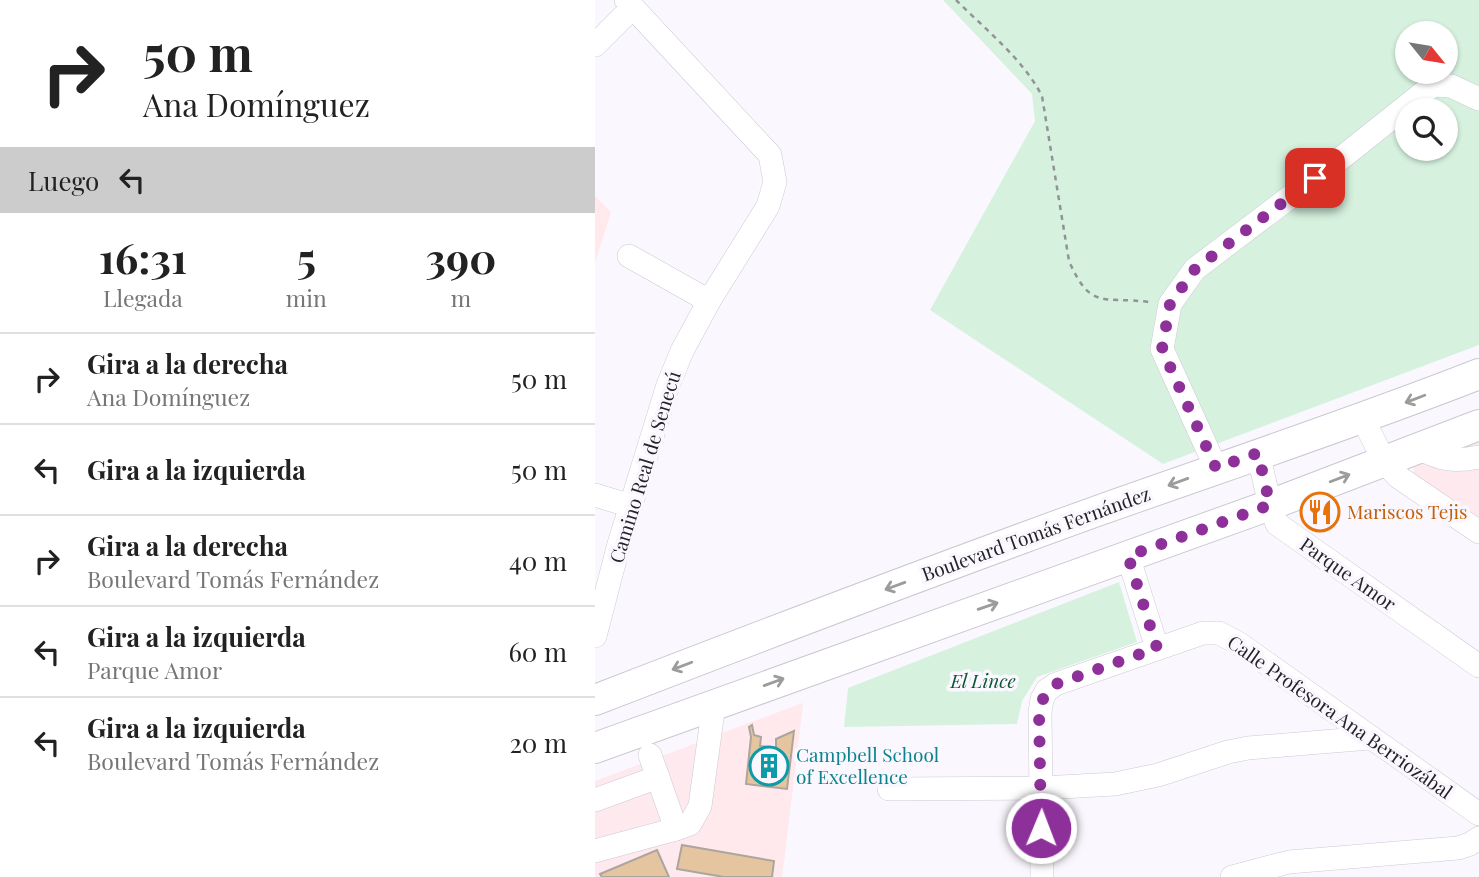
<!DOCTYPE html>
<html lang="es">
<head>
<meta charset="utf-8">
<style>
  body { margin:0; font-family:"Playfair Display",serif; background:#f2f2f2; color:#222; height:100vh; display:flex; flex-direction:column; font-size:26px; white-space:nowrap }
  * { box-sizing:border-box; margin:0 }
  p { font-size:23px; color:#767676 }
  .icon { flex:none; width:38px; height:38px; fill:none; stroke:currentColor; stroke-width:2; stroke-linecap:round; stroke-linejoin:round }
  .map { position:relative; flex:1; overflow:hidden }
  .drawer { display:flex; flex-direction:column; background:#fff; width:595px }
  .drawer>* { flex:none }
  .top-card { background:#fff; color:#222; overflow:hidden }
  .needle { width:46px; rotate:120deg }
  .buttons { position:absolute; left:800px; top:21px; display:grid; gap:14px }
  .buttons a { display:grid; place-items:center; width:63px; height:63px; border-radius:50%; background:#fff; box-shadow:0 2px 5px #0004; font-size:35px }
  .pin { position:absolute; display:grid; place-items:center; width:60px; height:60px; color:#fff; margin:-30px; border-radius:14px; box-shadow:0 4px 10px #0006 }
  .me { position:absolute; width:77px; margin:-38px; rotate:1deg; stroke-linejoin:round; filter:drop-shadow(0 0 5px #0008) }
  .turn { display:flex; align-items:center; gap:24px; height:147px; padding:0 28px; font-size:32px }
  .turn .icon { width:91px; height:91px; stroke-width:2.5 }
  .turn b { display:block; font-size:49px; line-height:60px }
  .then { display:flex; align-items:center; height:66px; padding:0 28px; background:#0003; gap:14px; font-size:26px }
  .eta { display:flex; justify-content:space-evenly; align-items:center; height:119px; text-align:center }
  .eta b { font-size:42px; font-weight:700; line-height:49px }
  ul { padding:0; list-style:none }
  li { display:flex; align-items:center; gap:21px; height:91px; padding:0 28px; border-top:2px solid #e0e0e0 }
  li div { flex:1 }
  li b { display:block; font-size:26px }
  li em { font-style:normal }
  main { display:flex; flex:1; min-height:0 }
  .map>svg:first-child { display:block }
  .commercial { fill:#fee9ee }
  .education { fill:#ffe9ec }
  .green { fill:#d6f2df; fill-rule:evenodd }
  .building { fill:#e5c5a0; stroke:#aca59d; stroke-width:2 }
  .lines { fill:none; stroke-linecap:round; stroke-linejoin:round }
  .minor-casing { stroke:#ccc9d3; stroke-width:24 }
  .major-casing { stroke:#ccc9d3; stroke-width:32 }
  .path { stroke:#939296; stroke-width:2.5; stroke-dasharray:5 5; stroke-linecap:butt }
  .minor { stroke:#fff; stroke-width:23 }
  .major { stroke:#fff; stroke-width:30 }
  .oneway { stroke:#9c9c9d }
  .route { stroke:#8e309a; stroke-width:12; stroke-dasharray:0 21.6 }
  .labels { text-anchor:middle; stroke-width:7; stroke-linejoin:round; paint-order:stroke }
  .street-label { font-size:19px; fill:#242326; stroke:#faf8fe }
  .food-label { font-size:19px; fill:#c56008; stroke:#faf8fe; text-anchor:start }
  .park-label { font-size:19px; font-style:italic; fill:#0c5632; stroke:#faf8fe }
  .culture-label { font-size:19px; fill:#0d838f; stroke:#faf8fe; text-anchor:start }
</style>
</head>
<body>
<main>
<section class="drawer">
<div class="top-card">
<div class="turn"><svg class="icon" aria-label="right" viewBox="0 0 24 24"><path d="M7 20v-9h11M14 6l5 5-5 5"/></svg><div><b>50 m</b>Ana Domínguez</div></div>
<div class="then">Luego<svg class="icon" aria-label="left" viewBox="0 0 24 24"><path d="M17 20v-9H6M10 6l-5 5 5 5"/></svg></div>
</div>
<div class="eta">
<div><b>16:31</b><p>Llegada</p></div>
<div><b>5</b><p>min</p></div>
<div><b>390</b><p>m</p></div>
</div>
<ul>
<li><svg class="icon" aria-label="right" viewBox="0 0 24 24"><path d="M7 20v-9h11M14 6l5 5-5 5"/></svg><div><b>Gira a la derecha</b><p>Ana Domínguez</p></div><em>50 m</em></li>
<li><svg class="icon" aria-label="left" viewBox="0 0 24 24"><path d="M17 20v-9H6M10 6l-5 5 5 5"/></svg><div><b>Gira a la izquierda</b></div><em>50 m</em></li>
<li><svg class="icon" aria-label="right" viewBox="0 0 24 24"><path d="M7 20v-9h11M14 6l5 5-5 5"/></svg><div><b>Gira a la derecha</b><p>Boulevard Tomás Fernández</p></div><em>40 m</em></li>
<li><svg class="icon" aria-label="left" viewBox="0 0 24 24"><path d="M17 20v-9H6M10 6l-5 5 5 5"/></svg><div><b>Gira a la izquierda</b><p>Parque Amor</p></div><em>60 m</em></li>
<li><svg class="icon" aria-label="left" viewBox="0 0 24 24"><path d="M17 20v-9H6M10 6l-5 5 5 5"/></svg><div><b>Gira a la izquierda</b><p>Boulevard Tomás Fernández</p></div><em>20 m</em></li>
</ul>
</section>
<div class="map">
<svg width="884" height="877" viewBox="0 0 884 877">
  <rect width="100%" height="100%" fill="#faf8fe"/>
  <g class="commercial">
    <path d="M884 442V518L818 473 819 465Z"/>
    <path d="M208 703 187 877H0V781Z"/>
  </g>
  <g class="education">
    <path d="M0 196 16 212 0 263Z"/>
    <path d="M208 703 189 862 107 849 124 734Z"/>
  </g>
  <g class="green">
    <path d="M348 0H884V345L568 464 335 310 440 121 437 94ZM812 33H850V72H812ZM812 110H850V149H812Z"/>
    <path d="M524 582 542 642 442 677 427 701 422 724 249 727 253 688Z"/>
  </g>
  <g class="building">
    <path d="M157 725 159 735 166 737 165 746 181 748V739L199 731 192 789 151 784 156 737 154 727Z"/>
    <path d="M87 845 179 861 177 877H129L82 869Z"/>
    <path d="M62 850 74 877H7L5 874Z"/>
  </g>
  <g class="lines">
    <defs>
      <g id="minor">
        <path d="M0 45 38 7"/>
        <path d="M34 256 114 301"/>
        <path d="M768 419 789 461 802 476 884 532"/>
        <path d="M824 448C845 460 861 462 884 457"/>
        <path d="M663 453 675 505 682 524 884 666"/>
        <path d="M621 468 567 349 575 304 600 269 740 163 838 85 856 86 884 99"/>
        <path d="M0 495 36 506"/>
        <path d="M533 556 562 648"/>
        <path d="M0 636 24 544 73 385 87 351 114 301 173 206 180 182 175 155 31 0"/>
        <path d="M294 789 447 788 520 784 563 775 633 752 653 748 775 738"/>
        <path d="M0 800 63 777"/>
        <path d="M81 829 95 824 105 806 119 704"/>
        <path d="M0 851 81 829 55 755"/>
        <path d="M447 877 445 712 447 699 452 690 461 684 608 633H624L643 643 884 814"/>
        <path d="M637 877 694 862 863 848 875 844 884 838"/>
      </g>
      <g id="major">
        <path d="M0 700C168 635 336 571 505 510 632 465 759 423 884 374"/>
        <path d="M0 748 675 505 884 425"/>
      </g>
    </defs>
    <use href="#minor" class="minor-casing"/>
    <use href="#major" class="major-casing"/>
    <path class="path" d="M361 0C391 30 428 59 447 96L474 261C496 311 508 296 554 302"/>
    <use href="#minor" class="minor"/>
    <use href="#major" class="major"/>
  </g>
  <defs><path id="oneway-shaft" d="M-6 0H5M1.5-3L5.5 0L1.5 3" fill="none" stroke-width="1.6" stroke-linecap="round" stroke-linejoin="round" transform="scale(1.75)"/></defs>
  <g class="oneway">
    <use href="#oneway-shaft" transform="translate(820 399) rotate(159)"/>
    <use href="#oneway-shaft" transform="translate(745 478) rotate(-21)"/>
    <use href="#oneway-shaft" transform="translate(583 482) rotate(160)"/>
    <use href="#oneway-shaft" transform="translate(300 586) rotate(160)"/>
    <use href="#oneway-shaft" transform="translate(393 606) rotate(-19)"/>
    <use href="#oneway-shaft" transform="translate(87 666) rotate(159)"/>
    <use href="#oneway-shaft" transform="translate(179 682) rotate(-20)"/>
  </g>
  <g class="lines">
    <path class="route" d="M446 828 444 712C447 699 450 692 461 684L562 648 533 556 675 505 663 453 621 468 567 349 575 304 600 269 720 178"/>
  </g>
  <defs>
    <symbol id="restaurant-ring" viewBox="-11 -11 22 22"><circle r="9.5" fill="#faf8fe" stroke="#e8710a" stroke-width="1.5"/><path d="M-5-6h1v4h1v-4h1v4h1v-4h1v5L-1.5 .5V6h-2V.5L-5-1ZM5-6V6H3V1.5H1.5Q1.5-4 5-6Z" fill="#e8710a"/></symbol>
    <symbol id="building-ring" viewBox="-11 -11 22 22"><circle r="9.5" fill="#faf8fe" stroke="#0f9aa8" stroke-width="1.5"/><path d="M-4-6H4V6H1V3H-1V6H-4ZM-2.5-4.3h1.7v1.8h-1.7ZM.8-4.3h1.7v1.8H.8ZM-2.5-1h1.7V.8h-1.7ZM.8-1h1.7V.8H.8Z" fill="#0f9aa8"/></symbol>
  </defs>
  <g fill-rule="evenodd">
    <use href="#restaurant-ring" x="703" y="490" width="44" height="44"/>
    <use href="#building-ring" x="152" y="744" width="44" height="44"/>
  </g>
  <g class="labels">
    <g class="street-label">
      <text transform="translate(50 467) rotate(-73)" y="7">Camino Real de Senecú</text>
      <text transform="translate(441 534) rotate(-20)" y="7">Boulevard Tomás Fernández</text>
      <text transform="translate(753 574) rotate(35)" y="7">Parque Amor</text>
      <text transform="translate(745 717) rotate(35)" y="7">Calle Profesora Ana Berriozábal</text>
    </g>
    <g class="food-label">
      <text x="752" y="519">Mariscos Tejis</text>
    </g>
    <g class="park-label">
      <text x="388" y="688">El Lince</text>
    </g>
    <g class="culture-label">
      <text x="201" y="762">Campbell School<tspan x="201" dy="22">of Excellence</tspan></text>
    </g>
  </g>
</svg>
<div class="buttons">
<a><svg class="needle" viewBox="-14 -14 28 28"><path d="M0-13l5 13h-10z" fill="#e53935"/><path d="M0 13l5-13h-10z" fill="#767676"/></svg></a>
<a><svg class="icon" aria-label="search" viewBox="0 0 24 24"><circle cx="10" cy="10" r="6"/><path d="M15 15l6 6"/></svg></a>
</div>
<div class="pin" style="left:720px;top:178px;background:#d93025"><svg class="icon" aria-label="arrive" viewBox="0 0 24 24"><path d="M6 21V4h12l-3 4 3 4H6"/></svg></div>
<svg class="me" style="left:446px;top:828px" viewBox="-20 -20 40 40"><circle r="17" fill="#8e309a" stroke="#fff" stroke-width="3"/><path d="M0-11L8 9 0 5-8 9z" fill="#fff"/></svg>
</div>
</main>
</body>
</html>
